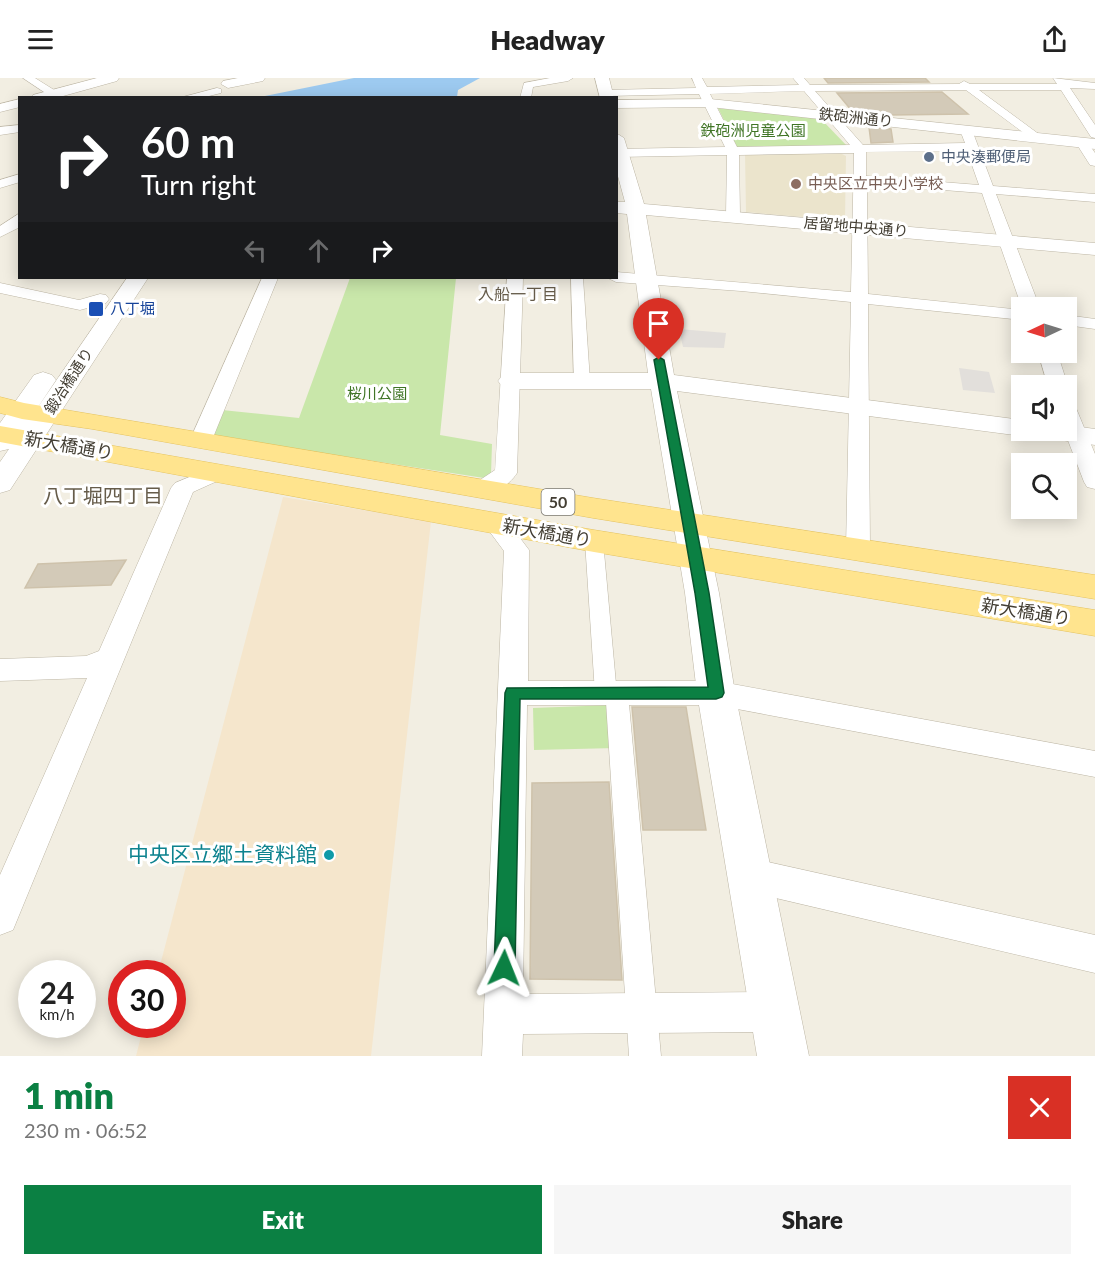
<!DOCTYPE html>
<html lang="en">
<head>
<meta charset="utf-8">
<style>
  body { margin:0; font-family:Lato,"Noto Sans JP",sans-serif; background:#f6f6f6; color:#222; height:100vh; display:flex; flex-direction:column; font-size:22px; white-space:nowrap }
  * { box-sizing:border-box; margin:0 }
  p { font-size:20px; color:#767676 }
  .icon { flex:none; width:33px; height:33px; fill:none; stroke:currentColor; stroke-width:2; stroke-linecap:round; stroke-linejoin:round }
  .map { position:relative; height:978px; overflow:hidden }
  .panel { display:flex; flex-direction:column; background:#fff; flex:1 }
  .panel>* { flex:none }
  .banner { position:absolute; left:18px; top:18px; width:600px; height:183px; border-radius:0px; box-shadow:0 3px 15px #0003; background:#202124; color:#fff; overflow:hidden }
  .needle { width:39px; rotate:266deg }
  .tools { position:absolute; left:1011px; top:219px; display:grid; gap:12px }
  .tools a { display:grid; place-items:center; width:66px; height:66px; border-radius:0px; background:#fff; box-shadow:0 3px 15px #0003; font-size:30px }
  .speed { position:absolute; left:18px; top:882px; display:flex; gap:12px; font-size:30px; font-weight:700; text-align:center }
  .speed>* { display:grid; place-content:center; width:78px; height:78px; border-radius:50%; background:#fff; box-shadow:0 3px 15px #0003; line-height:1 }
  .speed small { font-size:15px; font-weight:400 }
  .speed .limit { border:9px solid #d22; background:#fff; color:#111 }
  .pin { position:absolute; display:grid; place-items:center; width:51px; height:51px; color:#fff; margin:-62px -26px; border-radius:50% 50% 50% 0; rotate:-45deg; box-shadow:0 0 6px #0007 }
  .pin .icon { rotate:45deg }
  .me { position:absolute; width:66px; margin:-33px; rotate:2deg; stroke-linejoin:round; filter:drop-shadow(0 0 4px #0008) }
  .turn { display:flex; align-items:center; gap:21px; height:126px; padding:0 24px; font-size:27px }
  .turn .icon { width:78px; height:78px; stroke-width:2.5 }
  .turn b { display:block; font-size:42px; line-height:51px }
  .lanes { display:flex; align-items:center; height:57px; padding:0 24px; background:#0003; justify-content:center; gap:30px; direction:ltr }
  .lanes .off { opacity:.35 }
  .round { display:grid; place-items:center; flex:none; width:63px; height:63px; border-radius:0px; background:#f6f6f6 }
  .overview { display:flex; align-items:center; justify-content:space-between; height:102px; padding:0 24px }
  h1 { font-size:36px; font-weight:800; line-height:45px; color:#0b8043 }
  .button { display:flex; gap:12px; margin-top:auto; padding:12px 24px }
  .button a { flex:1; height:69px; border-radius:0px; background:#0b8043; color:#fff; font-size:24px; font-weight:800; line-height:69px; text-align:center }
  .button a+a { background:#f6f6f6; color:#222 }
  header { display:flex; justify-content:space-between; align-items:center; height:78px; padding:0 24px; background:#fff; font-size:27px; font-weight:800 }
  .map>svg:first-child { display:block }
  .commercial { fill:#f5e6cc }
  .education { fill:#ebe4cc }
  .green { fill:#c9e7aa }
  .parking { fill:#e2dfdb }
  .water { fill:#9dcaf0 }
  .building { fill:#d3cab8; stroke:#cec2ab; stroke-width:1.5 }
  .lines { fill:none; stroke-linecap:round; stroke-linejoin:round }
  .pedestrian-casing { stroke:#bdb6a5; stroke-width:1 }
  .minor-casing { stroke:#bdb6a5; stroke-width:1 }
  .tertiary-casing { stroke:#bdb6a5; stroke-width:1 }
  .primary-casing { stroke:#e4c25e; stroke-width:1 }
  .pedestrian { fill:#fff; fill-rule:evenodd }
  .minor { fill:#fff; fill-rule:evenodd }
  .tertiary { fill:#fff; fill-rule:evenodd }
  .primary { fill:#ffe48e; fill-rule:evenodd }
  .route { fill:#0b8043; stroke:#07532c; stroke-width:1.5 }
  .service-dot { fill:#5c6f8a; stroke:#fff; stroke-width:2 }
  .education-dot { fill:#8d6e63; stroke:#fff; stroke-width:2 }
  .transit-dot { fill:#1a4fb4; stroke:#fff; stroke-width:2 }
  .culture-dot { fill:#0f9aa8; stroke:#fff; stroke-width:2 }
  .labels { text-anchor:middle; stroke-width:6; stroke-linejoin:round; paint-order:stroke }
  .far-street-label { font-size:15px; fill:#433e33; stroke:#fff }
  .far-park-label { font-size:15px; fill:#407526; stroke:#fff }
  .far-service-label { font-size:15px; fill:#4e5e75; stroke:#fff; text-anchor:start }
  .far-education-label { font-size:15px; fill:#785e54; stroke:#fff; text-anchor:start }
  .far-transit-label { font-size:15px; fill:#164399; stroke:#fff; text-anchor:start }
  .far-neighbourhood-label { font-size:16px; fill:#665c4a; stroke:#fff }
  .shield { fill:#fff; stroke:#7b7870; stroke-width:1.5 }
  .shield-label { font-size:16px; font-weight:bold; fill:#433e33 }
  .street-label { font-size:18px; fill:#433e33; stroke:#fff }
  .neighbourhood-label { font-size:20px; fill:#665c4a; stroke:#fff }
  .near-culture-label { font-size:21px; fill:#0d838f; stroke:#fff; text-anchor:end }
</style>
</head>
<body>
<header><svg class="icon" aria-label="menu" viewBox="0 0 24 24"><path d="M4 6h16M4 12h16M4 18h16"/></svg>Headway<svg class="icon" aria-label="share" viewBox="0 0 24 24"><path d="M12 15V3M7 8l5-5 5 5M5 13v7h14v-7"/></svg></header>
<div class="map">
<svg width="1095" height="978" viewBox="0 0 1095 978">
  <rect width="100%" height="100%" fill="#f2eee2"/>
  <path class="commercial" d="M283 419 431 443 371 978H136L144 947 172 946V896L158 895Z"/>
  <path class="education" d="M838 74 846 78 845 141 839 142 746 134 745 75Z"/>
  <g class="green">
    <path d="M718 30 821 41 848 69 738 71Z"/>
    <path d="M350 200H456L440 357 492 366 491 396 484 400 212 358 222 332 299 340Z"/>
    <path d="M612 627 616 670 534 672 533 630Z"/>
  </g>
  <g class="parking">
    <path d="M679 251 726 255 724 270 683 269Z"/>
    <path d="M959 290 989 294 995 315 963 312Z"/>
  </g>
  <path class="water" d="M354 0H480L458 12 457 19H260Z"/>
  <g class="building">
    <path d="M824 0H925L929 4 828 5Z"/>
    <path d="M942 14 968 36 889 37 852 33 837 15Z"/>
    <path d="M869 49 891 51 893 64 871 65Z"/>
    <path d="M126 482 111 507 25 510 38 486Z"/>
    <path d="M632 629H686L706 752H643Z"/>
    <path d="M609 704 622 902 530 901 532 705Z"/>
  </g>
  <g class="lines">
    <defs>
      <g id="pedestrian">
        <path d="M571 200H583L590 303 582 308 574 303Z"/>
        <path d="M594 457 601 459 603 463 616 606 625 609 628 615 661 978H629L606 624 598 621 595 615 585 463 587 459Z"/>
      </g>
      <g id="minor">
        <path d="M23 0H35L67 20H53Z"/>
        <path d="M550 0H573L568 3 533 9 531 20H520L524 5Z"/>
        <path d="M692 0H702L707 9 799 7 793 0H804L810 7 959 6 964 3 970 6H1057L1053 0 1095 5V11L1070 10 1095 47V60L1091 59 1061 12H979L1040 57V63L1036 64 966 12 815 13 863 67 965 65 960 52 966 48 972 52 993 108 1095 116V124L996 116 1040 230H1022L982 115 867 106 868 216 1022 232V242L868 226 870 471 867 477 858 479 849 477 846 471 851 224 741 213 616 204 608 200H616V194L851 214 854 75 739 77 740 138 733 142 726 138 727 77 616 79V71L725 69 699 16 606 18 601 15 606 12 696 10ZM804 13 850 67 737 69 710 16ZM967 73 979 107 866 98V74Z"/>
        <path d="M217 10 221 11V15L201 20H179Z"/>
        <path d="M20 47V54L0 57V49Z"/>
        <path d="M1082 61 1086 62 1095 75V88L1090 87 1076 65Z"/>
        <path d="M20 96V104L0 110V102Z"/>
        <path d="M20 135V149L0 159V148Z"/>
        <path d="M262 200H278L212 362 209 367 201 368 193 367 190 362Z"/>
        <path d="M507 200H523L517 395C509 408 489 420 474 416L470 411 474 406 495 392Z"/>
        <path d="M0 205 79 222 100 216 106 217 109 221 106 225 80 232 0 215Z"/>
        <path d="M1066 237 1095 241V251L1066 247Z"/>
        <path d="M1038 274H1057L1068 308 1066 310V308H1048Z"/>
        <path d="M1066 324 1073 326 1076 330 1095 376V411L1087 409 1084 404 1064 352H1066Z"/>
        <path d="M216 388 224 390 227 395 224 400 193 414 13 852 0 857V797L87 600 0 603V581L86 578 99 573 171 410 175 405Z"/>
        <path d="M496 438 505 440 529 472 528 603H716L1095 673V699L716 627H527L523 916 775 914 789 920 795 934 789 948 775 954 523 956 522 978H482L504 473 484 446 487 440Z"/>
        <path d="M750 780 1095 857V895L750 814 738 809 732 797 738 785Z"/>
      </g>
      <g id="tertiary">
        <path d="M97 0H119L117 3 56 20H31L33 17Z"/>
        <path d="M238 0H265L263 3 228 10 221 6 223 3Z"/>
        <path d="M595 0H609L614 20H600Z"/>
        <path d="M20 21V29L0 34V26Z"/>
        <path d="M710 21 1095 61V71L710 29 616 30V22Z"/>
        <path d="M616 55 624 60 644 126 1095 165V177L646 137 674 297 1022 342V352H1066V347L1095 351V367L1034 358 1032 355 1022 358 677 313 719 515 735 615 809 978H757L697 615 685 515 651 311H511L502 308 498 303 502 298 511 295H648L627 136 616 135V124H625L616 91Z"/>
        <path d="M127 200H148L10 412 0 415V384L9 371 0 373V345L34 297 43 294 52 297 56 302 36 332Z"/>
      </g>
      <g id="primary">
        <path d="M0 319 24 325 593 420 1095 497V521L593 440 92 351 22 341 0 335Z"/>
        <path d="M0 348 594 452 1095 532V558L594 474 0 364Z"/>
      </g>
    </defs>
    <use href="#pedestrian" class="pedestrian-casing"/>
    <use href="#minor" class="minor-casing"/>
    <use href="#tertiary" class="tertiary-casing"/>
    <use href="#primary" class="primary-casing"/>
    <use href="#pedestrian" class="pedestrian"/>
    <use href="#minor" class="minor"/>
    <use href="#tertiary" class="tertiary"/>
    <use href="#primary" class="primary"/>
  </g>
  <path class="route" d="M659 279 664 282 709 515 724 615 722 619 716 621H520L515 890 512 897 504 900 497 897 494 890 505 615 507 610 708 609 695 515 654 282Z"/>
  <circle class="service-dot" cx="929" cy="79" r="6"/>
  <circle class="education-dot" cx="796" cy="106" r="6"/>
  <rect class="transit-dot" x="88" y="223" width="16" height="16" rx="3"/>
  <circle class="culture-dot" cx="329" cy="777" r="6"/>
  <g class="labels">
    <g class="far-street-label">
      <text transform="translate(856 40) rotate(6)" y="5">鉄砲洲通り</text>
      <text transform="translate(856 149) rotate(5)" y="5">居留地中央通り</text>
      <text transform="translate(69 303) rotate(-57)" y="5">鍛冶橋通り</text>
    </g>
    <g class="far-park-label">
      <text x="753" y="58">鉄砲洲児童公園</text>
      <text x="377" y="321">桜川公園</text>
    </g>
    <g class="far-service-label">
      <text x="941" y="84">中央湊郵便局</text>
    </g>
    <g class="far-education-label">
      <text x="808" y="111">中央区立中央小学校</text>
    </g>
    <g class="far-transit-label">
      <text x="110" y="236">八丁堀</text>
    </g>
    <g class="far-neighbourhood-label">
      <text x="518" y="222">入船一丁目</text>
    </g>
    <rect class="shield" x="541.5" y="411" width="33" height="26" rx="4.5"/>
    <g class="shield-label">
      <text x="558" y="430">50</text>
    </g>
    <g class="street-label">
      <text transform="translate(69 368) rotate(10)" y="6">新大橋通り</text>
      <text transform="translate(547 455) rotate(10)" y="6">新大橋通り</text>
      <text transform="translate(1026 534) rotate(9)" y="6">新大橋通り</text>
    </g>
    <g class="neighbourhood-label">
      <text x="103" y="425">八丁堀四丁目</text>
    </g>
    <g class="near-culture-label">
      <text x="317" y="784">中央区立郷土資料館</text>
    </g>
  </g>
</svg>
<div class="tools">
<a><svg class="needle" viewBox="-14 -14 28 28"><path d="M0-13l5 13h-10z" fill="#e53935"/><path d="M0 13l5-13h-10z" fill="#767676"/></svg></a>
<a><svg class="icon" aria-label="sound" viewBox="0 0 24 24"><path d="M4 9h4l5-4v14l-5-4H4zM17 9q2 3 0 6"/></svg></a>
<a><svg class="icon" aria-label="search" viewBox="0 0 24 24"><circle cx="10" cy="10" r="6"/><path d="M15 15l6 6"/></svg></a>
</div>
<div class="speed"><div>24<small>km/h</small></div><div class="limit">30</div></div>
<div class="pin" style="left:659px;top:282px;background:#d93025"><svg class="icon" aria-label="arrive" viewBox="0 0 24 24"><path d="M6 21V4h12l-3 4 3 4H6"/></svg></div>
<svg class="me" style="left:504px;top:890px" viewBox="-20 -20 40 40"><path d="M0-17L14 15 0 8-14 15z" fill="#0b8043" stroke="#fff" stroke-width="4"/></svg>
<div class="banner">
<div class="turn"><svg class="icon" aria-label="right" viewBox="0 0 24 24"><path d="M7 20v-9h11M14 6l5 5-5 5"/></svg><div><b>60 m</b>Turn right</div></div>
<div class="lanes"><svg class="icon off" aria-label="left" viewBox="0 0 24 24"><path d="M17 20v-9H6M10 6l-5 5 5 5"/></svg><svg class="icon off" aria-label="ahead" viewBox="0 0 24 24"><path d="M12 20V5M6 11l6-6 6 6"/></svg><svg class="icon" aria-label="right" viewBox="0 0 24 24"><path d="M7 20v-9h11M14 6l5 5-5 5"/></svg></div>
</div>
</div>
<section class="panel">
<div class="overview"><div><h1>1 min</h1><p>230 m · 06:52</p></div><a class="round" style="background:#d93025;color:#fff"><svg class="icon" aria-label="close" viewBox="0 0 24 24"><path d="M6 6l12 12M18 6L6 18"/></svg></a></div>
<div class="button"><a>Exit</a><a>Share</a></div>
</section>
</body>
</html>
